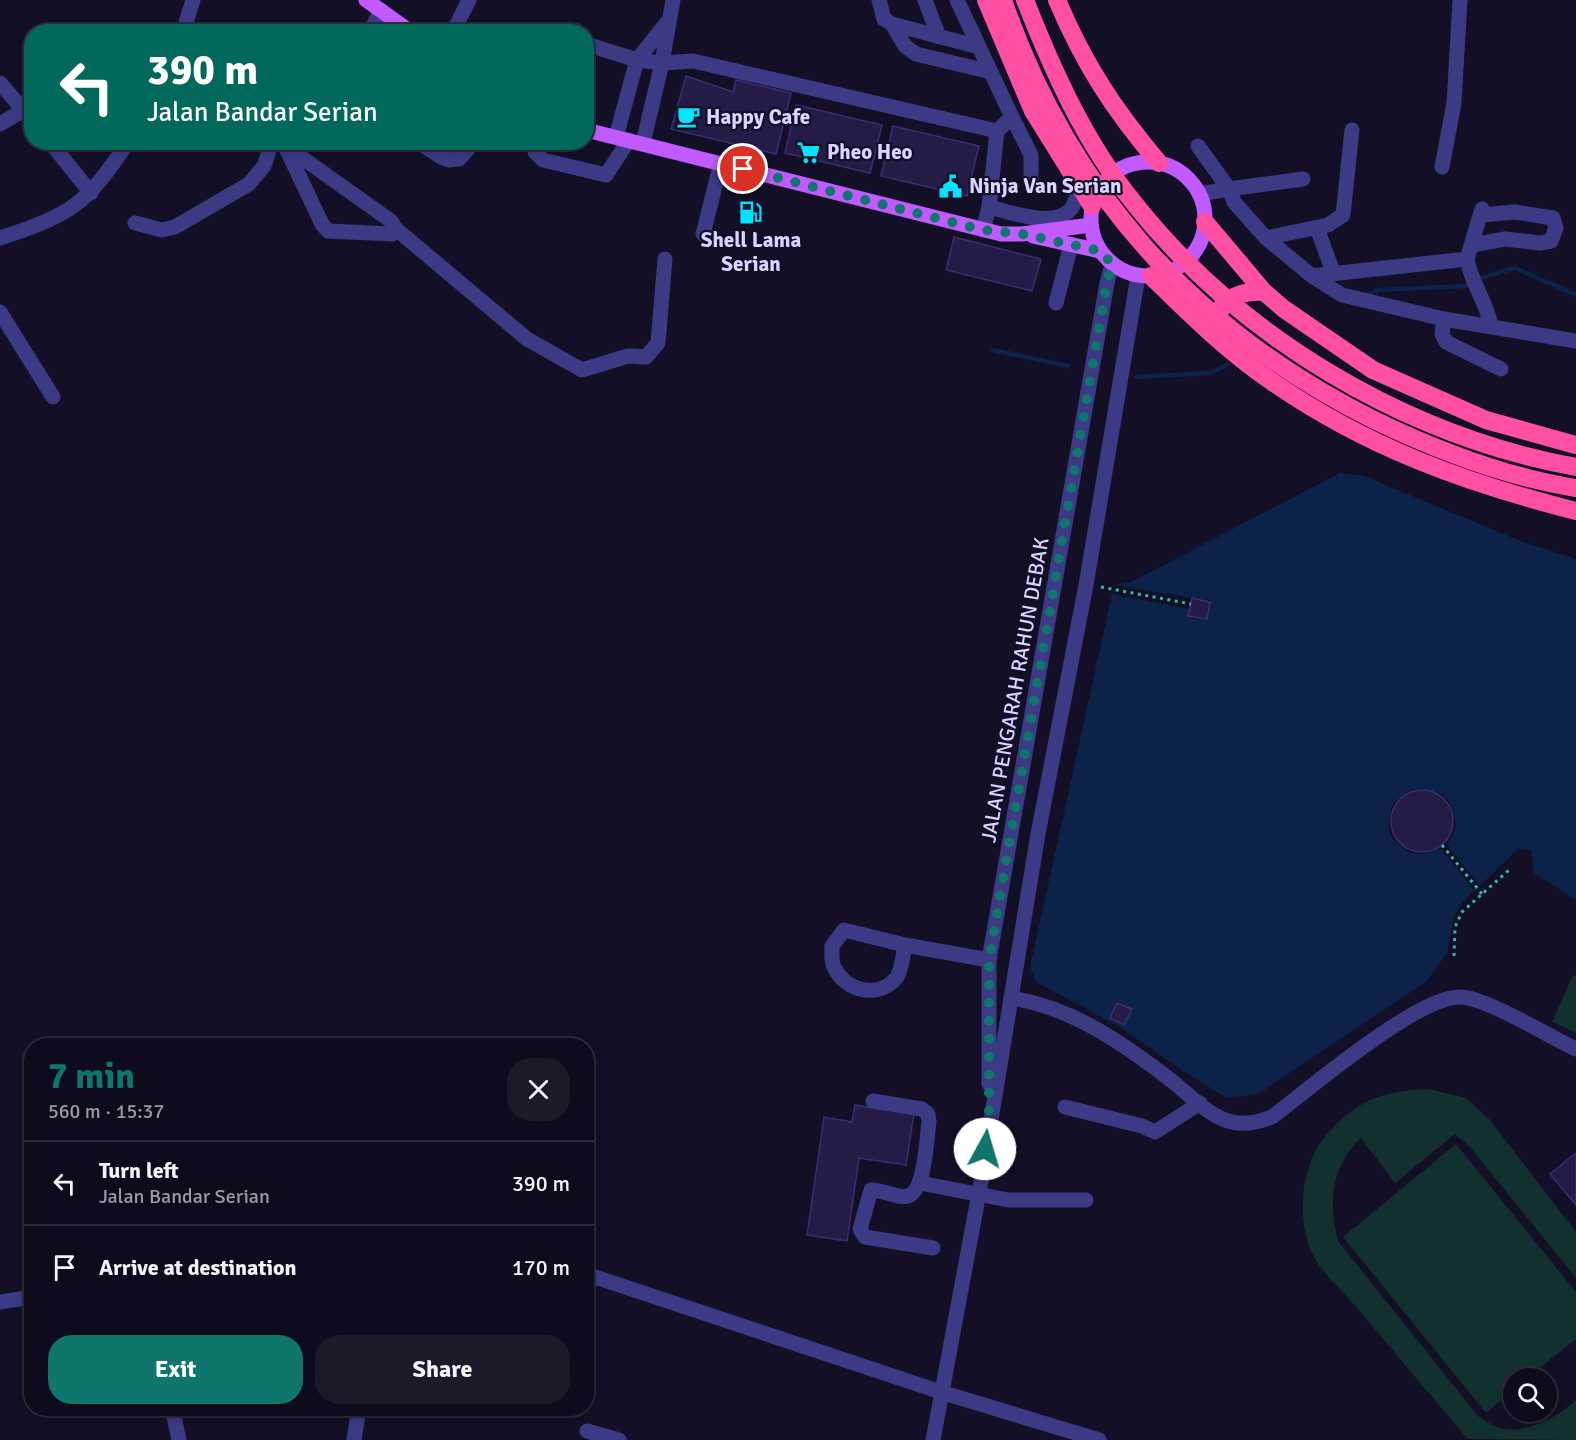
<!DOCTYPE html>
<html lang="en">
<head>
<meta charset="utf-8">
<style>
  body { margin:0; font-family:Signika,sans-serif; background:#1c1929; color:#f1f3f6; height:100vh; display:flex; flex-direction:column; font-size:22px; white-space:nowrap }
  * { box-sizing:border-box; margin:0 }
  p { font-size:20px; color:#9b9ba3 }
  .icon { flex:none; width:33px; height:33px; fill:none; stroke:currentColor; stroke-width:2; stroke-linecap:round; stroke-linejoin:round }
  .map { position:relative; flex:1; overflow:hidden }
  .panel { position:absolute; left:24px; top:1038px; width:570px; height:378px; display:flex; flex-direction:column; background:#0e0b1c; border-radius:24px; box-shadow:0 3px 9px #0003,0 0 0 2px #2e2b3b }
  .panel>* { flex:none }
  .top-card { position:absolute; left:24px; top:24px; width:570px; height:126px; border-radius:24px; box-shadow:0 3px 9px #0003,0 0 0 2px #2e2b3b; background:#00695c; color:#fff; overflow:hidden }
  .fabs { position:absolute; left:1503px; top:1368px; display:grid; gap:12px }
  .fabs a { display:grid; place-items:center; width:54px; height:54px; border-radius:50%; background:#0e0b1c; box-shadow:0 3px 9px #0003,0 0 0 2px #2e2b3b; font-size:30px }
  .pin { position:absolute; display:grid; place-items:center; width:51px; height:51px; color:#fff; margin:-26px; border:3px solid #fff; border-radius:50%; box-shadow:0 2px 6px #0007 }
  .me { position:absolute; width:66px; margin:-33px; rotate:6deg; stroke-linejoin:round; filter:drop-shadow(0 0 4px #0008) }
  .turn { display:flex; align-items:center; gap:21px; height:126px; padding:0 24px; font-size:27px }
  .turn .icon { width:78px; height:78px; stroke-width:2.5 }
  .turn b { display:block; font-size:42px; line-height:51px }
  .round { display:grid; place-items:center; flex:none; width:63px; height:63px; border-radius:24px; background:#1c1929 }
  .headline { display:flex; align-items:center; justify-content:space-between; height:102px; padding:0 24px }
  h1 { font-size:36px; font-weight:800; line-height:45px; color:#0f766e }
  .button { display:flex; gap:12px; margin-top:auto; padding:12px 24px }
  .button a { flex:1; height:69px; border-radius:24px; background:#0f766e; color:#fff; font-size:24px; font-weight:800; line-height:69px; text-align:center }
  .button a+a { background:#1c1929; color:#f1f3f6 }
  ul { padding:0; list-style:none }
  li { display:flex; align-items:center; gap:18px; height:84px; padding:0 24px; border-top:2px solid #2e2b3b }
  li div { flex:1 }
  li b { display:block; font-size:22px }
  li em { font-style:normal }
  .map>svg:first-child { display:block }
  .green { fill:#12302f }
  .water { fill:#0c2248 }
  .pier { fill:#130f26 }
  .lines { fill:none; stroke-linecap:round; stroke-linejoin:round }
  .stream { stroke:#0c2248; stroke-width:4.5 }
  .building { fill:#241b47; stroke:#3b2d73; stroke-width:1.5 }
  .path { stroke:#2fb8b0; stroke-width:3; stroke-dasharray:3 4.5; stroke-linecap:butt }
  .minor { stroke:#3d3a85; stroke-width:15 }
  .major { stroke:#c25bff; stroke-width:15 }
  .highway { stroke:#ff4fa3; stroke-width:18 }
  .highway-bridge { stroke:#ff4fa3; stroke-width:18 }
  .route { stroke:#0f766e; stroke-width:10; stroke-dasharray:0 18 }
  .labels { text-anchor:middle; stroke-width:4.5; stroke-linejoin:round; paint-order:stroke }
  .poi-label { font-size:21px; font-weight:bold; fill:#d9d4ff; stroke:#130f26; text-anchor:start }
  .street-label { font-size:21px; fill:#d9d4ff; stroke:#130f26 }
</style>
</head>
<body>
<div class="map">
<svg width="1576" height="1440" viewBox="0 0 1576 1440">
  <rect width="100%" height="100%" fill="#130f26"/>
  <g class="green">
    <path d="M1573 975 1576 976V1033L1552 1022Z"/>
    <path d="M1428 1089 1466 1098 1489 1119 1576 1232V1278L1470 1147 1455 1134 1395 1183 1361 1138C1331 1167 1328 1202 1338 1241L1478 1416C1485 1421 1495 1427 1503 1429 1528 1433 1559 1416 1576 1400V1440L1468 1439C1431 1396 1395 1353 1359 1310 1346 1295 1323 1274 1314 1257 1295 1219 1300 1165 1328 1133 1358 1099 1384 1091 1428 1089Z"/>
    <path d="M1456 1144 1576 1292V1339L1527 1378H1514L1513 1390 1486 1413 1343 1237Z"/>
  </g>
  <path class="water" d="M1340 473 1364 476 1518 540 1576 559V900L1534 873 1531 850 1518 849 1460 905 1454 917 1447 953 1426 982 1258 1094 1227 1098 1189 1075 1121 1028 1036 982 1030 967 1114 585 1131 582Z"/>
  <g class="pier">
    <path d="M1114 585 1211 601 1207 620 1188 617 1189 609 1112 594Z"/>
    <path d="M1420 788 1440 793 1449 801 1456 821 1455 831 1447 845 1479 885 1474 890 1441 849 1421 854 1408 852 1392 838 1388 826 1392 805 1408 791Z"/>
  </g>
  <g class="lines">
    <g class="stream">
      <path d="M1364 296 1377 290 1465 286 1490 275 1515 268 1576 295"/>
      <path d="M993 350 1068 366"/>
      <path d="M1136 377 1210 373 1229 364"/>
    </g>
  </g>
  <g class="building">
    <path d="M686 76 733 92 736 80 791 93 776 154 671 129Z"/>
    <path d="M796 105 882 125 870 173 785 153Z"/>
    <path d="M893 126 979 146 967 196 881 176Z"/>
    <path d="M954 237 1041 259 1032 291 946 270Z"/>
    <path d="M1192 598 1210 602 1207 619 1188 616Z"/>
    <circle cx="1422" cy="821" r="31"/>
    <path d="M1117 1003 1132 1009 1124 1025 1110 1018Z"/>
    <path d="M855 1105 914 1114 906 1165 859 1158 847 1241 807 1235 824 1117 852 1122Z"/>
    <path d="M1576 1153V1205L1550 1174Z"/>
  </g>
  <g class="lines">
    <g class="path">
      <path d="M1101 587 1191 604"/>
      <path d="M1442 845 1482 894"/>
      <path d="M1454 956 1455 927 1462 912 1511 868"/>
    </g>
    <g class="minor">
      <path d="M879 0 884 19 892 24 979 47"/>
      <path d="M925 0 939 37"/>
      <path d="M957 0 1012 117 997 131 989 207 983 230"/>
      <path d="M892 24 905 46 916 54 991 72"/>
      <path d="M183 32 193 0"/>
      <path d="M370 32 381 10"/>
      <path d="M453 32 469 0"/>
      <path d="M586 44 637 60 662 63 693 61 997 131"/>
      <path d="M0 83 32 120"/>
      <path d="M1012 117 1031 155V183"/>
      <path d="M0 124 24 110"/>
      <path d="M616 137 637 60 669 20"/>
      <path d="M50 142 91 193"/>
      <path d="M280 142 391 221 396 229 392 234 328 231 322 224 286 148"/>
      <path d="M418 142 441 157 449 160 459 159 474 142"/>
      <path d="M534 142 535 152 543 160 606 175 629 140"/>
      <path d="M643 143 662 63 673 0"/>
      <path d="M1198 146 1229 189 1303 179"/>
      <path d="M1442 167 1454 103 1460 0"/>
      <path d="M1199 194 1229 189 1234 202 1266 238 1312 276 1342 295 1444 319 1576 341"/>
      <path d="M989 207C1011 212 1054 229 1071 209 1076 203 1077 194 1079 187"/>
      <path d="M135 223 162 230 175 227 249 184 264 166 272 142"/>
      <path d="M1317 228 1333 272"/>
      <path d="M396 229 527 339 582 370 628 356 646 357 658 343 665 259"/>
      <path d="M703 234 721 163"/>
      <path d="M0 238C72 214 85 206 128 142"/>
      <path d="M1266 238 1328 225 1343 215 1352 130"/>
      <path d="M1472 245 1505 239 1540 243 1551 241 1556 228 1553 218 1515 212 1481 215"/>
      <path d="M1467 259C1471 283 1487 302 1491 326"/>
      <path d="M1312 276 1467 259 1482 209"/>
      <path d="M1056 303 1071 245"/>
      <path d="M0 312 53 397"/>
      <path d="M1444 319 1442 334 1446 342 1501 369"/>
      <path d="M905 945C903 954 902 969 897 977 880 999 847 992 835 969 831 963 832 954 832 946L844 930 905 945 989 960"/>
      <path d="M1011 998C1072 1007 1124 1044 1172 1081 1188 1094 1208 1115 1228 1121 1245 1126 1257 1122 1272 1117 1309 1089 1418 996 1460 997 1485 997 1550 1037 1576 1049"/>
      <path d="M989 1084V960L1107 283 1112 264"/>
      <path d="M873 1101 922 1109 928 1114 929 1121C927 1137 925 1191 908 1196 897 1199 882 1189 871 1190L860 1229 865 1237 933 1248"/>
      <path d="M1065 1107 1142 1126 1155 1132 1200 1103"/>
      <path d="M920 1183 1008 1200H1086"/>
      <path d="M586 1274 944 1393 1099 1440"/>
      <path d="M0 1302 32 1297"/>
      <path d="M172 1408 179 1440"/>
      <path d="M587 1431 619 1440"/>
      <path d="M354 1440 359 1408"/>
      <path d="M933 1440 979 1193 1038 834 1086 585 1138 276"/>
    </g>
    <g class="major">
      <path d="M366 0 411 32"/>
      <path d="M586 130 1001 234H1022L1091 225"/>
      <circle cx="1148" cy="219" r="57"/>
      <path d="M1033 236 1100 251"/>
    </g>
    <g class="highway">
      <path d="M986 0 1033 111 1092 206"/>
      <path d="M1057 0C1084 64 1114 110 1159 163"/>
      <path d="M1205 222 1264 292 1284 309 1373 370 1486 420 1576 445"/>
      <path d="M1151 276C1189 313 1227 351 1271 381 1366 447 1465 483 1576 511"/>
      <path d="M1218 331C1213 301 1239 290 1264 292"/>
    </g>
    <g class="highway-bridge">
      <path d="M1003 0C1068 190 1195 331 1374 420 1438 451 1506 477 1576 488"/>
      <path d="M1025 0C1053 71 1085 143 1134 203 1241 338 1406 436 1576 467"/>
    </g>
  </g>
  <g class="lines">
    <path class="route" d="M743 169 983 230 1022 234 1100 251 1112 264 1107 283 989 960V1126L985 1149"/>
  </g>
  <defs>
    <symbol id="cafe-bare" viewBox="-9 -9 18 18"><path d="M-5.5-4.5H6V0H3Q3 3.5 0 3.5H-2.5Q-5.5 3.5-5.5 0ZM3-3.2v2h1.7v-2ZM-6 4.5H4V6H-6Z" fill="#00e5ff" stroke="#130f26" stroke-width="2.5" paint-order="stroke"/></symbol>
    <symbol id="supermarket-bare" viewBox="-9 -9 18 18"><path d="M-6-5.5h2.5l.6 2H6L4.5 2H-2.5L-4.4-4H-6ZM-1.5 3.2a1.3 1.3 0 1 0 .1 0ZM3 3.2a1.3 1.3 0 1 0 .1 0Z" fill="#00e5ff" stroke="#130f26" stroke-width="2.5" paint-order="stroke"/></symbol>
    <symbol id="civic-bare" viewBox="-9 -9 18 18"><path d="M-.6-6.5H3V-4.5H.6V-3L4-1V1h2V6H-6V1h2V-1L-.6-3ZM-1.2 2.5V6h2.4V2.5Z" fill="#00e5ff" stroke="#130f26" stroke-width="2.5" paint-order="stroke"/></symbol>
    <symbol id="fuel-bare" viewBox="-9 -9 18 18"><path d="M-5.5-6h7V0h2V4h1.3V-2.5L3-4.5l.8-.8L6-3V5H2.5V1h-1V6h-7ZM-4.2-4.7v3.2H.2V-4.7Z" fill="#00e5ff" stroke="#130f26" stroke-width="2.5" paint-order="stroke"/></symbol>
  </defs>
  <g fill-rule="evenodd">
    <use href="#cafe-bare" x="672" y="100" width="33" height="33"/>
    <use href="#supermarket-bare" x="792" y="136" width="33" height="33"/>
    <use href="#civic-bare" x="934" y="170" width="33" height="33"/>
    <use href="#fuel-bare" x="734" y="196" width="33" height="33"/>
  </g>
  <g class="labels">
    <g class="poi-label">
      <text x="706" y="124">Happy Cafe</text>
      <text x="827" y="159">Pheo Heo</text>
      <text x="969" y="193">Ninja Van Serian</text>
      <text x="751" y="247" text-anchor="middle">Shell Lama<tspan x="751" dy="24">Serian</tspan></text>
    </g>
    <g class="street-label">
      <text transform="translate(1015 690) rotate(-80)" y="7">JALAN PENGARAH RAHUN DEBAK</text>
    </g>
  </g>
</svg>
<div class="fabs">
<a><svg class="icon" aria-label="search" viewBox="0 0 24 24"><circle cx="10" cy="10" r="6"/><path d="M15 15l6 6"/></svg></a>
</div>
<div class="pin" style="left:743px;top:169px;background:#d93025"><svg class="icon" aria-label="arrive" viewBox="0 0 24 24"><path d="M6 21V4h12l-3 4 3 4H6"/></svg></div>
<svg class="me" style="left:985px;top:1149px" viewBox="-20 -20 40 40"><circle r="19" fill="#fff"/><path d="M0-13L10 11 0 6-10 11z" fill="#0f766e"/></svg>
<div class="top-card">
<div class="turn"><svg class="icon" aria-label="left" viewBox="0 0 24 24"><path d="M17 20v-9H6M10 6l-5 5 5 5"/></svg><div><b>390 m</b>Jalan Bandar Serian</div></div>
</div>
<section class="panel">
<div class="headline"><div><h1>7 min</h1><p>560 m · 15:37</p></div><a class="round"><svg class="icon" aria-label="close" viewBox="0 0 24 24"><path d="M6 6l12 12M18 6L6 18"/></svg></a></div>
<ul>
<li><svg class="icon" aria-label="left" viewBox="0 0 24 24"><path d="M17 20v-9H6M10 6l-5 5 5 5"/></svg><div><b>Turn left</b><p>Jalan Bandar Serian</p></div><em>390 m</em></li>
<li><svg class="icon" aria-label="arrive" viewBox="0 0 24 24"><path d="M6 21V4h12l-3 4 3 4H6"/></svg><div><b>Arrive at destination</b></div><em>170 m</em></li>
</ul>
<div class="button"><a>Exit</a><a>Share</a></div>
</section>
</div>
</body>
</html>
